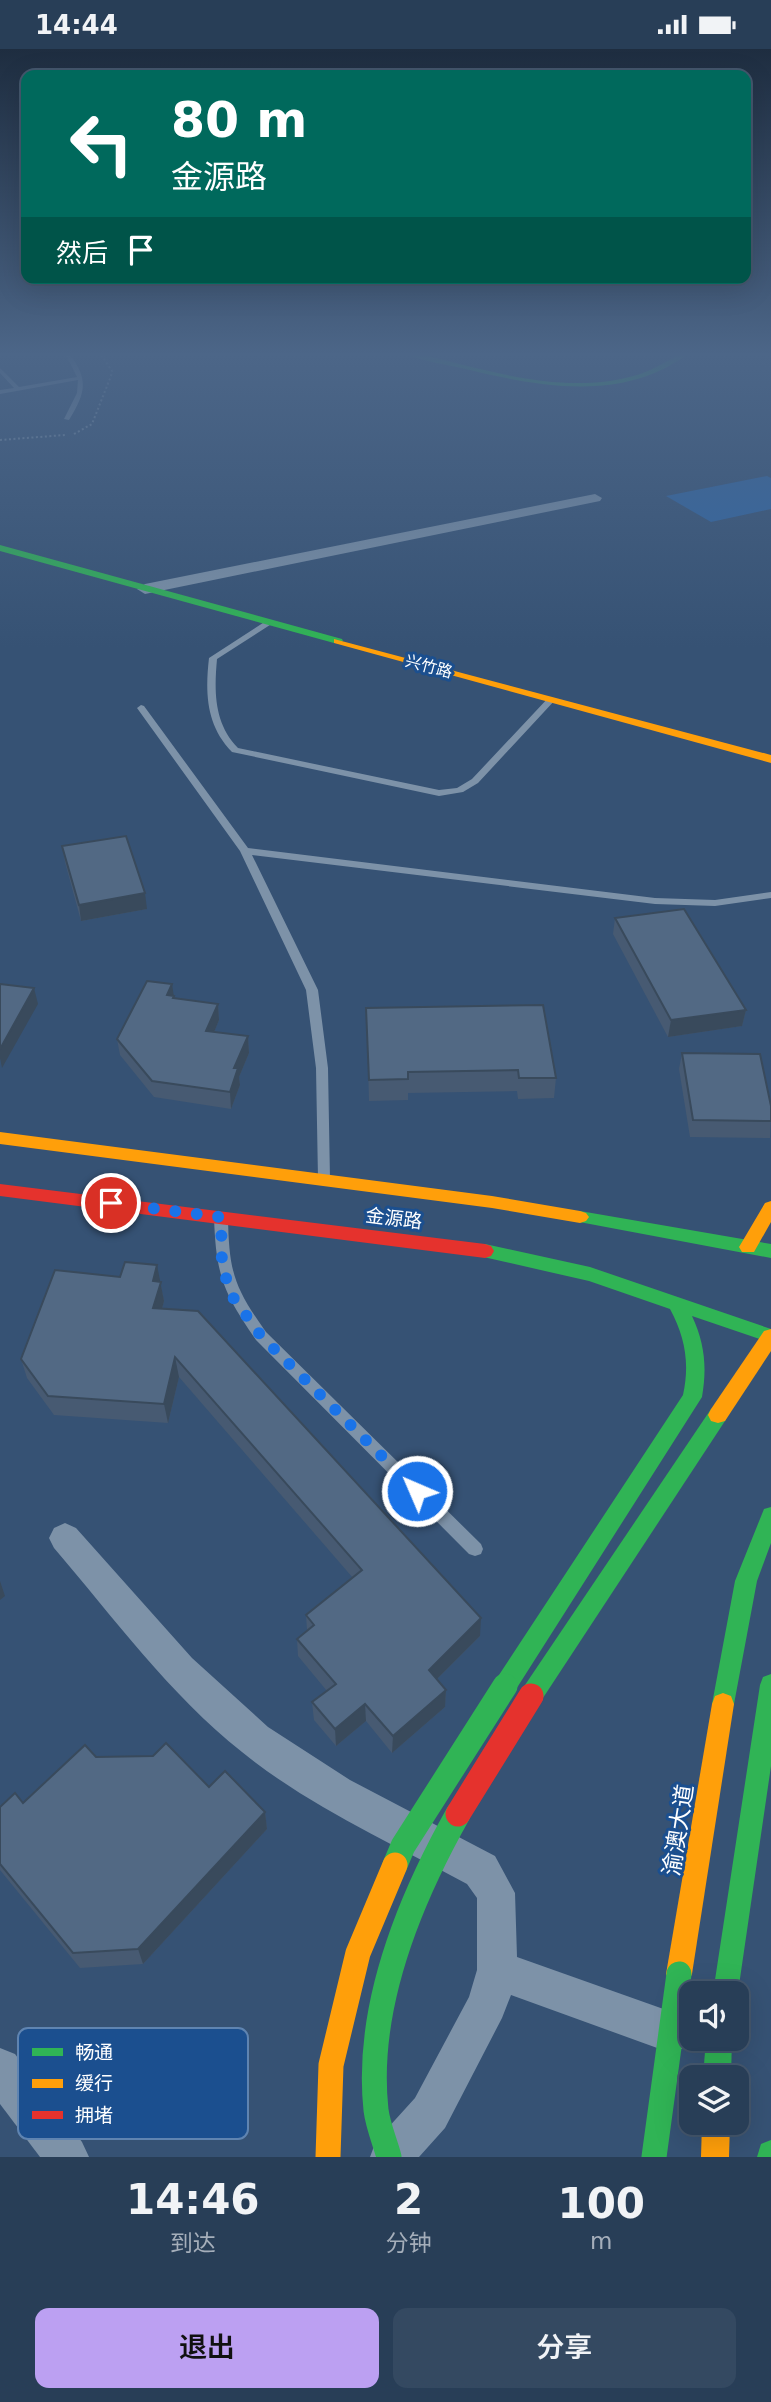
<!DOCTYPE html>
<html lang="zh">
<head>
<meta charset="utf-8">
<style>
  body { margin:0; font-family:"DejaVu Sans","Noto Sans SC",sans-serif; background:#344961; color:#f1f3f6; height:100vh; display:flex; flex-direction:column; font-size:26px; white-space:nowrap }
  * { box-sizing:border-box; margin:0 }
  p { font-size:23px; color:#a5aeba }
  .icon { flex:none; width:38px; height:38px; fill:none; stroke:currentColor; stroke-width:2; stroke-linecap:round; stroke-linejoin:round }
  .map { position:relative; height:2108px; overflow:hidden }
  .sheet { display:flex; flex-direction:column; background:#283e57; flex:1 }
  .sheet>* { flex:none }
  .top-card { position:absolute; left:21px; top:21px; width:730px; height:214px; border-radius:14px; box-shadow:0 7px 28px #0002,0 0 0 2px #44576d; background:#00695c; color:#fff; overflow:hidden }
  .tools { position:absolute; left:679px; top:1932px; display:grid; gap:14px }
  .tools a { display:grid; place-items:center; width:70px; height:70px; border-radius:14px; background:#283e57; box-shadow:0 7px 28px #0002,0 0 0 2px #44576d; font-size:35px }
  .pin { position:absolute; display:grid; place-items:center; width:60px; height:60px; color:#fff; margin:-30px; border:4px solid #fff; border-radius:50%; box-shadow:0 2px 7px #0007 }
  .me { position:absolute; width:77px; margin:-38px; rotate:315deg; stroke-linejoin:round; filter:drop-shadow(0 0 5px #0008) }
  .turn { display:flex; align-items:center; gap:24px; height:147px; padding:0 35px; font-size:32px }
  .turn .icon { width:91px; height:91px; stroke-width:2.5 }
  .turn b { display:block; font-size:49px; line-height:60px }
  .then { display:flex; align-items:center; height:66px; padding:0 35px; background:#0003; gap:14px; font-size:26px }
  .eta { display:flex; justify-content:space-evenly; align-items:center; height:119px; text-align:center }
  .eta b { font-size:42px; font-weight:600; line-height:49px }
  .primary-button { display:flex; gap:14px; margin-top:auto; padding:14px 35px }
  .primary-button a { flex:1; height:80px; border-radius:14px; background:#bca0f2; color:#111; font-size:28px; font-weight:600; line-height:80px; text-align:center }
  .primary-button a+a { background:#344961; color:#f1f3f6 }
  .status { display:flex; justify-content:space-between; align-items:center; height:49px; padding:0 35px; background:#283e57; direction:ltr }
  .status svg { height:19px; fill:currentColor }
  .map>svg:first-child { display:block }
  .green { fill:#2f66a5 }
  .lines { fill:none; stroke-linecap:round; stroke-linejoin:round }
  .path { stroke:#7d92a8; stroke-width:2; stroke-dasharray:2 2.5; stroke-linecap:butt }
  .lane { fill:#7d92a8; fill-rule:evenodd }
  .street { fill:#7d92a8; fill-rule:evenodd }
  .fast { fill:#30b455; fill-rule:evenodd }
  .slow { fill:#ff9f0a; fill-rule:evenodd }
  .jam { fill:#e5322d; fill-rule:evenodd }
  .fast-bridge { stroke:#30b455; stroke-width:25 }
  .slow-bridge { stroke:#ff9f0a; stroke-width:25 }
  .jam-bridge { stroke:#e5322d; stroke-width:25 }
  .wall { fill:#475a72 }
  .shaded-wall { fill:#394a5c }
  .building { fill:#526984; stroke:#394a5c; stroke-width:2 }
  .route { stroke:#1a73e8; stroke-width:12; stroke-dasharray:0 21.6 }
  .labels { text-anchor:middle; stroke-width:6; stroke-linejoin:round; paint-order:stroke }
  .far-street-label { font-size:16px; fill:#fff; stroke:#1b4f8f }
  .street-label { font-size:19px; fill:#fff; stroke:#1b4f8f }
  .near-street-label { font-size:23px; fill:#fff; stroke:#1b4f8f }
  .key { fill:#1b4f8f; stroke:#5f84b1; stroke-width:2 }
  .key-label { font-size:19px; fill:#fff }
</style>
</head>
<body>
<div class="status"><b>14:44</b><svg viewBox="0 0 49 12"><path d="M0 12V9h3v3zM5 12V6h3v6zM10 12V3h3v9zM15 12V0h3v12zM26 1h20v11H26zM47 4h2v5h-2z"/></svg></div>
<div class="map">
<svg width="771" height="2108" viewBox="0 0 771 2108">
  <rect width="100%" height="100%" fill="#365274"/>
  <path class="green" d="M767 427 771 429V460L711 473 666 447Z"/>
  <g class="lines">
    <g class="path">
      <path d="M74 385 92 375 111 327 112 322 100 304"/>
      <path d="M0 391 65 386"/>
    </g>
    <g class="lane">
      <path d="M65 304H69C89 331 86 343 69 371L64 370 77 344 78 331 0 345V341L14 339 0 324V319L19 338 77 328Z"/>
      <path d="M266 572 273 574 217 610C214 643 214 674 238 699L439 741 457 739 472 730 549 648 556 650 478 734 463 743 439 747 232 703C206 676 205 644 209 609Z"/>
      <path d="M141 656 144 657 248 799 655 849 715 851 771 843V849L715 857 655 855 252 806 318 941 328 1019 330 1130 329 1133H319L318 1130 316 1019 306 941 240 802 137 659Z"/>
      <path d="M221 1163 226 1165 228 1168C229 1223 234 1238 266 1283L481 1495 483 1500 481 1505 475 1507 469 1505 256 1291C223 1243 216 1226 214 1168L216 1165Z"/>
    </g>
    <g class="street">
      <path d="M595 445 602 449 600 452 145 545 137 540 145 535Z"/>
      <path d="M65 1474 76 1479 192 1609 268 1678 350 1731 495 1807 515 1844 517 1908 686 1968 691 1982 686 1998 671 2004 511 1946 502 1969 445 2079 419 2108H370L376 2092 415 2049 469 1948 477 1921V1849L467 1835C391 1794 310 1758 242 1703 169 1645 114 1569 54 1499L49 1489 54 1479Z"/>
      <path d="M0 1999 15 2005 82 2093 89 2108H40L0 2055Z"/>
    </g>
    <g class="fast">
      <path d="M405 304H415C484 320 562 347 633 327 651 323 666 312 682 304H689C623 355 536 337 461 319 443 315 421 312 405 304Z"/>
      <path d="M0 496 342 590 343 592 334 594 0 502Z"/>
      <path d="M580 1162 771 1195V1209L574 1172 571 1168 574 1164Z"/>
      <path d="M485 1195 590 1218 771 1280V1294L692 1267C705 1295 707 1319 702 1348L513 1645 505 1648 497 1645 494 1637 497 1629 683 1346C690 1314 685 1288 670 1260L589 1232 479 1207 476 1202 479 1197Z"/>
      <path d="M718 1358 725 1360 728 1366 725 1372 539 1655 531 1658 523 1655 520 1647 523 1639 711 1360Z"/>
      <path d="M771 1458V1494L757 1532 734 1655 731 1663 723 1666 715 1663 712 1655 735 1532 764 1460Z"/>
      <path d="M771 1625V1717L737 1950V1944H713L760 1636 763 1628Z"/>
      <path d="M706 1990H732L731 2028H703Z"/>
      <path d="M771 2091V2108H757L761 2095Z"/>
    </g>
    <g class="slow">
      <path d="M334 590 771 706V714L334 594Z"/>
      <path d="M0 1083 492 1147 580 1162 586 1164 589 1168 586 1172 580 1174 492 1159 0 1095Z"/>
      <path d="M771 1152V1173L754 1203H742L739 1198 742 1193 765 1154Z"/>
      <path d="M771 1280V1302L725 1372 718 1374 711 1372 708 1366 711 1360 764 1282Z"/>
      <path d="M723 1644 731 1647 734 1655 692 1925 688 1934 679 1938 670 1934 666 1925 712 1655 715 1647Z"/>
      <path d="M702 2074H730L729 2108H701Z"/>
    </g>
    <path class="jam" d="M0 1135 485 1195 491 1197 494 1202 491 1207 485 1209 0 1147Z"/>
    <g class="fast-bridge">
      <path d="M395 1816 403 1797 505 1637"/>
      <path d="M389 2108C385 2093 378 2077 376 2061 365 1959 409 1852 458 1765"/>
      <path d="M654 2108 679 1925"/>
    </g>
    <path class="slow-bridge" d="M328 2108 331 2016 358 1904 395 1816"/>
    <path class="jam-bridge" d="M458 1765 531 1647"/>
  </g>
  <g class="wall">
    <path d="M62 797 147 860 81 872 65 813Z"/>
    <path d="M615 869 746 961 742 977 668 988 613 885Z"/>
    <path d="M174 947 175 950 218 955 219 971 214 983 248 987 249 1004 239 1028 240 1036 231 1060 154 1048 120 1006 117 990Z"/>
    <path d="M367 980 556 1029 554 1049 518 1050 517 1042 408 1044V1051L369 1052Z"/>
    <path d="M682 1004 771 1057 770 1089 690 1088 679 1020Z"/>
    <path d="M120 1228 160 1233 164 1252 162 1260 480 1587 437 1630 446 1641 445 1658 392 1704 366 1672 336 1697 314 1671 312 1653 327 1642 298 1607 297 1590 307 1581 306 1566 353 1529 179 1328 168 1374 54 1366 27 1329 21 1310Z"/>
    <path d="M96 1708 209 1738 265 1763 267 1780 143 1915 80 1919 0 1821V1758L23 1754Z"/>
  </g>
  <g class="shaded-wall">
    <path d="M145 844 147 860 81 872 79 856Z"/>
    <path d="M172 935 174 948V947L176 963 167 946Z"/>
    <path d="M34 939 38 955 2 1019 0 1009V1000Z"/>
    <path d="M218 955 219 971 208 998 206 982Z"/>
    <path d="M746 961 742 977 668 988 671 971Z"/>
    <path d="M248 987 249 1004 239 1028 240 1036 231 1060 230 1043 234 1019Z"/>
    <path d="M157 1216 164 1252 157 1279 153 1259V1232Z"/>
    <path d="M175 1308 179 1328 168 1374 164 1355Z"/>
    <path d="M0 1532 5 1547 0 1551Z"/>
    <path d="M481 1569 480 1587 428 1639 429 1621Z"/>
    <path d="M446 1641 445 1658 392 1704 393 1687Z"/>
    <path d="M365 1655 366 1672 336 1697 335 1680Z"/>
    <path d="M265 1763 267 1780 143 1915 138 1900Z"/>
  </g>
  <g class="building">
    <path d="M126 787 145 844 79 856 62 797Z"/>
    <path d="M684 860 746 961 671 971 615 869Z"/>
    <path d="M147 932 172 935 167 946 174 947 173 949 218 955 206 982 248 987 234 1019H238L230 1043 152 1032 117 990Z"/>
    <path d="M0 935 34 939 0 1000Z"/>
    <path d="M543 956 556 1029H519L518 1021 408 1023V1030L369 1031 366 959Z"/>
    <path d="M682 1004 760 1005 771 1057V1072L693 1071Z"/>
    <path d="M125 1213 157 1216 153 1232 161 1233 153 1259 198 1262 481 1569 429 1621 446 1641 393 1687 365 1655 335 1680 312 1653 336 1635 297 1590 314 1576 306 1566 362 1521 175 1308 164 1355 48 1347 21 1310 55 1221 120 1228Z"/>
    <path d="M166 1694 209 1738 225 1722 265 1763 138 1900 73 1904 0 1815V1758L15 1744 23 1754 85 1696 96 1708 153 1707Z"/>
  </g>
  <linearGradient id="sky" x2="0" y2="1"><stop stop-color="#1e2d40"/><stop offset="0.51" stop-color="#4c6688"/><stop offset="1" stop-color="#4c6688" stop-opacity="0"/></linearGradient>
  <rect width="771" height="599" fill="url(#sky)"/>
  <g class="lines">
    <path class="route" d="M111 1154 221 1168 222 1217 232 1247 261 1287 417 1442"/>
  </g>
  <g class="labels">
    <g class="far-street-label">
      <text transform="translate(429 617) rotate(15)" y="6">兴竹路</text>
    </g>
    <g class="street-label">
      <text transform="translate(394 1169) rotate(7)" y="7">金源路</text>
    </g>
    <g class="near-street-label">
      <text transform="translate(678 1781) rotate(-81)" y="8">渝澳大道</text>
    </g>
  </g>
  <rect x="18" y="1979" width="230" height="111" rx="10" class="key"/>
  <rect x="32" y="1999" width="31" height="8" fill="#30b455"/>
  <rect x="32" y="2030" width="31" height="9" fill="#ff9f0a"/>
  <rect x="32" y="2062" width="31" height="8" fill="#e5322d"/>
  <g class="key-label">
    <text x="75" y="2010">畅通</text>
    <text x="75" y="2041">缓行</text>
    <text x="75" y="2073">拥堵</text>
  </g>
</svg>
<div class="tools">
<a><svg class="icon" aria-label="sound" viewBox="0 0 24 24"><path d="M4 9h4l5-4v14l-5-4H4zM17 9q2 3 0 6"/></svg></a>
<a><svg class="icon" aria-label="layers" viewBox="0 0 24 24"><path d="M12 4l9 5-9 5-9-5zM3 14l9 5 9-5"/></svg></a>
</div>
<div class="pin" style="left:111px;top:1154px;background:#d93025"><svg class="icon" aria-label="arrive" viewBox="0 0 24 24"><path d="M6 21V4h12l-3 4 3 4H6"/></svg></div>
<svg class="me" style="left:417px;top:1442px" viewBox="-20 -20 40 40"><circle r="17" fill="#1a73e8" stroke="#fff" stroke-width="3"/><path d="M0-11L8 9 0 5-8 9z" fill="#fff"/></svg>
<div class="top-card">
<div class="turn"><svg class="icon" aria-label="left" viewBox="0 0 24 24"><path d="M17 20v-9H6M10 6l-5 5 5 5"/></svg><div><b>80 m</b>金源路</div></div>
<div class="then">然后<svg class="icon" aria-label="arrive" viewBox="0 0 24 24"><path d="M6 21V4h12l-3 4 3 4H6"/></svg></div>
</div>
</div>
<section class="sheet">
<div class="eta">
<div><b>14:46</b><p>到达</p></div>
<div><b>2</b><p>分钟</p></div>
<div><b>100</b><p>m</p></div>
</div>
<div class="primary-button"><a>退出</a><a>分享</a></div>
</section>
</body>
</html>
